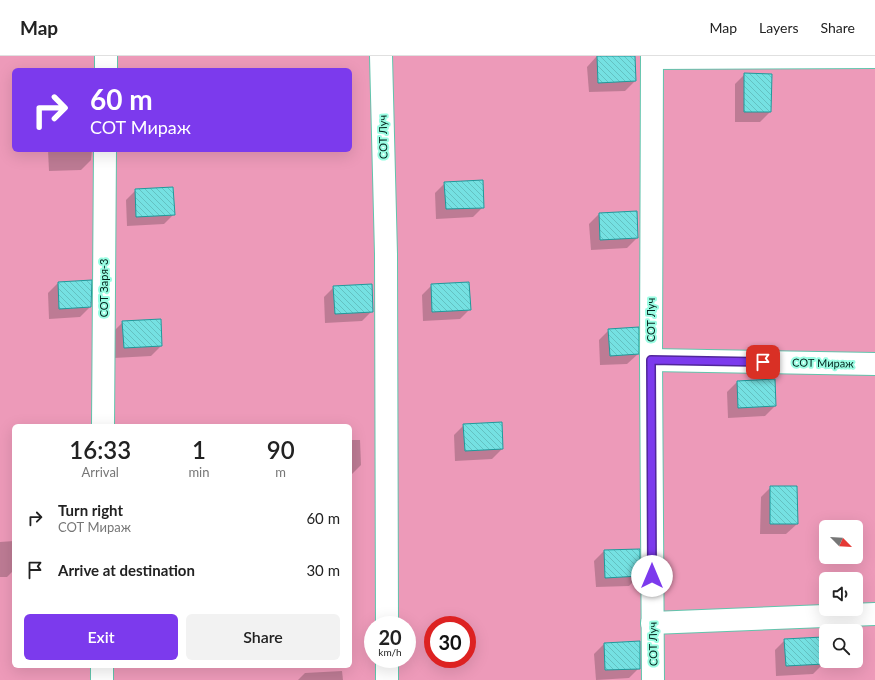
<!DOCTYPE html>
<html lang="en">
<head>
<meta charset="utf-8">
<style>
  body { margin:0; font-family:Lato,sans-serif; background:#f2f2f2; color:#222; height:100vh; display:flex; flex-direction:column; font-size:15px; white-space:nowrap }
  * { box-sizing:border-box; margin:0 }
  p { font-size:13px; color:#767676 }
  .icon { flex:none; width:22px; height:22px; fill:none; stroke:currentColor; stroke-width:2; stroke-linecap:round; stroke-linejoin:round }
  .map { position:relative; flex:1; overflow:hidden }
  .panel { position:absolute; left:12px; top:368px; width:340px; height:244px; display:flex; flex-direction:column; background:#fff; border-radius:6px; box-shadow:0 4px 16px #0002 }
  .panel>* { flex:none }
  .guide { position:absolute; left:12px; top:12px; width:340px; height:84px; border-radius:6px; box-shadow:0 4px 16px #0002; background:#7c3aed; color:#fff; overflow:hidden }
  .needle { width:26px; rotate:114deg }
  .buttons { position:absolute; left:819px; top:464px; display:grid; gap:8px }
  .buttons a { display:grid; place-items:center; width:44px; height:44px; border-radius:6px; background:#fff; box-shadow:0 4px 16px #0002; font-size:20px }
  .speed { position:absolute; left:364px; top:560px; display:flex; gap:8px; font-size:20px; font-weight:700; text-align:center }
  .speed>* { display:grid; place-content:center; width:52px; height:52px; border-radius:50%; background:#fff; box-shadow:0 4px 16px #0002; line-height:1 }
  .speed small { font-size:10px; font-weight:400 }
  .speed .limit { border:6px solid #d22; background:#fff; color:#111 }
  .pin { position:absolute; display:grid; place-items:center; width:34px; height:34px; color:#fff; margin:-17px; border-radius:8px; box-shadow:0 2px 6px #0006 }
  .me { position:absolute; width:44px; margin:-22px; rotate:0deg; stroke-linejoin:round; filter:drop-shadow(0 0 3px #0008) }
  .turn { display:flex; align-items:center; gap:14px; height:84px; padding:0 12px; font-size:18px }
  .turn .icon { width:52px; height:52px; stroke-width:2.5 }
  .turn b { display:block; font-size:28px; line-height:34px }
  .eta { display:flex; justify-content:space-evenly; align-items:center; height:68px; text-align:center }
  .eta b { font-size:24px; font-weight:600; line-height:28px }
  .action { display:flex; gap:8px; margin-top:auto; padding:8px 12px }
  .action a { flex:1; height:46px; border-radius:6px; background:#7c3aed; color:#fff; font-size:16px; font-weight:600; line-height:46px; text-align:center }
  .action a+a { background:#f2f2f2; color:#222 }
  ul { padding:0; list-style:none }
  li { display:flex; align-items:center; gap:12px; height:52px; padding:0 12px }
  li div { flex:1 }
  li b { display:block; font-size:15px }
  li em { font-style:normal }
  header { display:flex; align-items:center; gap:24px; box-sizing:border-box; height:56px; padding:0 20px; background:#fff; border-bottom:1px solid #e0e0e0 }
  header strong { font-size:19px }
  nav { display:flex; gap:22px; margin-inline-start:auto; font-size:14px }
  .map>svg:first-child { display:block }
  .garden { fill:#ed9ab9; fill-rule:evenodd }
  .shadow { fill:#0003 }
  .building { fill:url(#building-back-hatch); stroke:#1f9a9b }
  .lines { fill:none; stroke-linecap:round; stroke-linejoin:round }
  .minor-casing { stroke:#61c4ac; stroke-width:24 }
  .minor { stroke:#fff; stroke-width:22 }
  .route-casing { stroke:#51269a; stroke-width:10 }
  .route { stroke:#7c3aed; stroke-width:7 }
  .labels { text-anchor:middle; stroke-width:4; stroke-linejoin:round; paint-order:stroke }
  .street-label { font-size:11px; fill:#03241d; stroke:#9afde3 }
</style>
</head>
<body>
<header>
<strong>Map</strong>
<nav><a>Map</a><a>Layers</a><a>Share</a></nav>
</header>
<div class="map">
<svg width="875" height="624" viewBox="0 0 875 624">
  <defs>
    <pattern id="building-back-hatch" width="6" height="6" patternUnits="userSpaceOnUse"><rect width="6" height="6" fill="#75e1e2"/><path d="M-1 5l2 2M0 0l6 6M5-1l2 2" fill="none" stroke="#64c1c1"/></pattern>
  </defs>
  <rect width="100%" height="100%" fill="#9afde3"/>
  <path class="garden" d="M0 0H875V624H0ZM14 14H350V94H14ZM14 370H350V610H14ZM826 471H856V501H826ZM826 523H856V553H826ZM373 569H407V603H373ZM433 569H467V603H433ZM826 575H856V605H826Z"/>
  <g class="shadow">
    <path d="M597 0H634L635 25 625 35 589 36 587 11Z"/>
    <path d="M745 18 770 56 760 66H735V28Z"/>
    <path d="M48 94H92L91 104 81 114 49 115Z"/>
    <path d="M445 127 483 151 473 161 436 163 435 137Z"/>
    <path d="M136 134 174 158 164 168 127 170 126 144Z"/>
    <path d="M599 158 637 182 627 192 591 194 589 168Z"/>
    <path d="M58 227 90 251 80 261 49 263 48 237Z"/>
    <path d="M432 229 470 253 460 263 423 265 422 239Z"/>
    <path d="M334 231 372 255 362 265 325 267 324 241Z"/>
    <path d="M123 266 161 290 151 300 114 302 113 276Z"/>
    <path d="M609 274 638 298 627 308 600 309 599 284Z"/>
    <path d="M737 326 775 350 765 360 728 362 727 336Z"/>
    <path d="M464 369 502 393 492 403 455 405 454 379Z"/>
    <path d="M350 384H360L361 409 350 420Z"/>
    <path d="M771 431 797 468 786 478H760L761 441Z"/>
    <path d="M14 485V514L7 521H0V486Z"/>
    <path d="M604 495 639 520 629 530 596 531 594 505Z"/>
    <path d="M822 582 823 608 813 618 776 620 775 594 785 584Z"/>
    <path d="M604 588 639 612 629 622 596 624 594 598Z"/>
    <path d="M342 615 343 624H298L305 617Z"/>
  </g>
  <g class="building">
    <path d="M597 0H635L636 25 598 27Z"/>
    <path d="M744 17 772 18 771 56H744Z"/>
    <path d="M483 124 484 152 446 153 444 126Z"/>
    <path d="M173 131 175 159 136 161 135 133Z"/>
    <path d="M637 155 638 182 600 184 599 157Z"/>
    <path d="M92 224 91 251 59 253 58 226Z"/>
    <path d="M469 226 471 254 432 256 431 228Z"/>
    <path d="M372 228 373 256 335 258 333 230Z"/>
    <path d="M161 263 162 290 124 292 122 265Z"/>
    <path d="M639 271V298L610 300 608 273Z"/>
    <path d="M775 323 776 350 738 352 737 325Z"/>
    <path d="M502 366 503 393 465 395 463 368Z"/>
    <path d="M770 430H797L798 468H770Z"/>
    <path d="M640 493V520L605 522 604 494Z"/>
    <path d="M823 581 824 608 786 610 784 583Z"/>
    <path d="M640 585V613L605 614 604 587Z"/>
  </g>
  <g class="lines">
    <defs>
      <g id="minor">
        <path d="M381 0 386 198 387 569"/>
        <path d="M652 0 651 304 653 624"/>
        <path d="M652 2 875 1"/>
        <path d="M106 14V0"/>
        <path d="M651 304 875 308"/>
        <path d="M103 370 105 94"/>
        <path d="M652 567 875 558"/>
        <path d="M387 603V624"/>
        <path d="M102 624V610"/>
      </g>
    </defs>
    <use href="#minor" class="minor-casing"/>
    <use href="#minor" class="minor"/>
  </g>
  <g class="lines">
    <defs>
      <path id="route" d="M652 520 651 304 763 306"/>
    </defs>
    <use href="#route" class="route-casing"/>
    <use href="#route" class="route"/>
  </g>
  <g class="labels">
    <g class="street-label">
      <text transform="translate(383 81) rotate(-91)" y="4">СОТ Луч</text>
      <text transform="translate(104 232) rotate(-90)" y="4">СОТ Заря-3</text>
      <text transform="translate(651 264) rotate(-90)" y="4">СОТ Луч</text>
      <text transform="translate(823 307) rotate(1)" y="4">СОТ Мираж</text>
      <text transform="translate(653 588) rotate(-91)" y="4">СОТ Луч</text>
    </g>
  </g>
</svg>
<div class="buttons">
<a><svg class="needle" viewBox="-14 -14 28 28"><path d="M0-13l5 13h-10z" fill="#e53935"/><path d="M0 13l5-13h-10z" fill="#767676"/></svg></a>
<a><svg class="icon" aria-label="sound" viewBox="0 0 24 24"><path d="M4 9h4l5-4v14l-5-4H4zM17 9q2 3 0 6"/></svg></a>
<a><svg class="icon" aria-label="search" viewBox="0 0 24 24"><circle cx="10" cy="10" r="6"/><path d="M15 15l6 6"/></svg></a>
</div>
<div class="speed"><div>20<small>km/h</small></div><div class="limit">30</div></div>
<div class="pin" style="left:763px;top:306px;background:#d93025"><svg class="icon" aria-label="arrive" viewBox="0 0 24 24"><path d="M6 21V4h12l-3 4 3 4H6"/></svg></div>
<svg class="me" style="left:652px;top:520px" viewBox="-20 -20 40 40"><circle r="19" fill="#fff"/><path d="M0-13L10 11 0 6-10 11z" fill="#7c3aed"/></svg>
<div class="guide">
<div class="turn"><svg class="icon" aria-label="right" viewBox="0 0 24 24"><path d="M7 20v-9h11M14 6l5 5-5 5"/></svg><div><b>60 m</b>СОТ Мираж</div></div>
</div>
<section class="panel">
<div class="eta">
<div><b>16:33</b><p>Arrival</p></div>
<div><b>1</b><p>min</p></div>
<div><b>90</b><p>m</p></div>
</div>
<ul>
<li><svg class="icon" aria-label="right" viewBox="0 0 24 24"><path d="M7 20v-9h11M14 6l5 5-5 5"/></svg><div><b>Turn right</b><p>СОТ Мираж</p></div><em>60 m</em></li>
<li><svg class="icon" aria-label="arrive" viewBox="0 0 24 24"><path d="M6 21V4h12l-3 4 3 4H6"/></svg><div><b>Arrive at destination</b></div><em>30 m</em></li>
</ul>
<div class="action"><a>Exit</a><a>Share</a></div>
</section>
</div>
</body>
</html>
